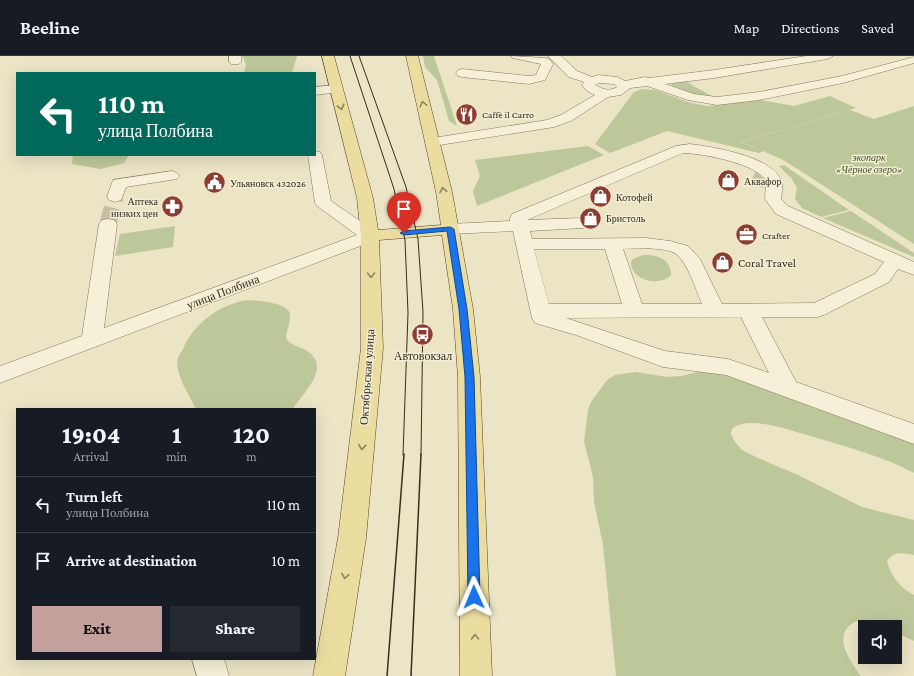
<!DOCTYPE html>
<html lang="en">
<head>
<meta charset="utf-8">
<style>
  body { margin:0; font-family:"Crimson Pro",serif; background:#242831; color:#f1f3f6; height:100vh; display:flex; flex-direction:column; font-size:15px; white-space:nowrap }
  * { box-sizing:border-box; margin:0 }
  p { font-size:13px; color:#9ea1a6 }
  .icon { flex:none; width:22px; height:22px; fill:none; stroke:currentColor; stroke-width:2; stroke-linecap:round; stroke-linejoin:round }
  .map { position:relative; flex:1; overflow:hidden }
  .sheet { position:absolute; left:16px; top:352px; width:300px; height:252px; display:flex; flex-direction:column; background:#171b24; border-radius:0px; box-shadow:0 4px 16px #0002 }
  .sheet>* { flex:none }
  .guide { position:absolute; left:16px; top:16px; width:300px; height:84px; border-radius:0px; box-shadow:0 4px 16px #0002; background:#00695c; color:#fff; overflow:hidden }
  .fabs { position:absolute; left:858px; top:564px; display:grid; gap:8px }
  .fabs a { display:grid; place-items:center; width:44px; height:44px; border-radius:0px; background:#171b24; box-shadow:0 4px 16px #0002; font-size:20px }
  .pin { position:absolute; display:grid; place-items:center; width:34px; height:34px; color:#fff; margin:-41px -17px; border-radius:50% 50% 50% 0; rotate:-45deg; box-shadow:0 0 4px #0007 }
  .pin .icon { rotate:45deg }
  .me { position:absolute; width:44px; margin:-22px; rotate:359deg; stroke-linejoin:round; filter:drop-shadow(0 0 3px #0008) }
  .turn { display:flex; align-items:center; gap:14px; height:84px; padding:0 16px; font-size:18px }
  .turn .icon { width:52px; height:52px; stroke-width:2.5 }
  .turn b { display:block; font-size:28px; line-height:34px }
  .eta { display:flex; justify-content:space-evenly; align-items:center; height:68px; text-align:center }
  .eta b { font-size:24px; font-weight:800; line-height:28px }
  .primary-button { display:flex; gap:8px; margin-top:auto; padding:8px 16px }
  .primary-button a { flex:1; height:46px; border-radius:0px; background:#c4a09d; color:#111; font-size:16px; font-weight:800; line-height:46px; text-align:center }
  .primary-button a+a { background:#242831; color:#f1f3f6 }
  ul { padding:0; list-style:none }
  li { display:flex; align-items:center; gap:12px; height:56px; padding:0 16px; border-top:1px solid #363941 }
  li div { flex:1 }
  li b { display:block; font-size:15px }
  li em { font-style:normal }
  header { display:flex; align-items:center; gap:24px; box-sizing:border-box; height:56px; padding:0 20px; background:#171b24; border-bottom:1px solid #363941 }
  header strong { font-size:19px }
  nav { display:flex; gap:22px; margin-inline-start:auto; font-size:14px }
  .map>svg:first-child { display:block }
  .green { fill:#bdc89a }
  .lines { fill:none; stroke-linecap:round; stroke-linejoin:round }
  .minor-tunnel { stroke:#c7bfa4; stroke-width:17; stroke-dasharray:17 8; stroke-linecap:butt }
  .minor-casing { stroke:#84765d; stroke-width:1 }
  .major-casing { stroke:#524430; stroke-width:1 }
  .minor { fill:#f6f0d8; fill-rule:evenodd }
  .major { fill:#ebdca0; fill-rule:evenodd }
  .tram-far1 { stroke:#352d1f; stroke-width:1 }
  .tram { stroke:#352d1f; stroke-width:1.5 }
  .oneway { stroke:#908460 }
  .route { fill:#1a73e8; stroke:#114b97 }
  .labels { text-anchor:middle; stroke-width:3; stroke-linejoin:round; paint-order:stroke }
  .far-poi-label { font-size:10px; fill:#352d1f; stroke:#f3edd4; text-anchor:start }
  .far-park-label { font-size:10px; font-style:italic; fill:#425028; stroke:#f3edd4 }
  .poi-label { font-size:12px; fill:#352d1f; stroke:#f3edd4; text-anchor:start }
  .street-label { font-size:12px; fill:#352d1f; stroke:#f3edd4 }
</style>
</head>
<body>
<header>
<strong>Beeline</strong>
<nav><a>Map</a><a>Directions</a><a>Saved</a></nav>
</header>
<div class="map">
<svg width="914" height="620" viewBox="0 0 914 620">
  <rect width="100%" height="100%" fill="#ebe4c5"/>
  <g class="green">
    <path d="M242 0H297L292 17H244L246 8Z"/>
    <path d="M423 0H434L457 70 449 65 437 24 425 11Z"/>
    <path d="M685 25 713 41 697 39 673 30 671 28Z"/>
    <path d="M642 33 655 34 691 47 708 50 761 44 794 50 830 40 856 52 741 86 759 94 742 86 850 54 874 63 914 50V188L785 105 763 95 759 97 667 75 610 97 595 88 634 36Z"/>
    <path d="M588 90 604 99 477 150 473 135 480 120 475 104Z"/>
    <path d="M73 99H129L124 107 101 113 72 108Z"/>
    <path d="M784 109 849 154 821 161 802 152 795 143 797 132 792 123 779 110Z"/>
    <path d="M756 114 765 124 764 132 750 128Z"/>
    <path d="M851 155 914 197V201L823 162Z"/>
    <path d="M175 170 173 191 115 200 120 178Z"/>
    <path d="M643 199C657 198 671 203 671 219 660 231 631 225 631 206L633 203Z"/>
    <path d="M247 244C257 245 291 246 290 260 290 267 287 274 286 282 290 289 297 290 304 293 333 309 306 334 294 351V353H196C189 339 178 323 177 307 177 302 181 297 183 293 194 267 219 249 247 244Z"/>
    <path d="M707 314 730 318 914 383V417C880 399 841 389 803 378 787 373 769 367 752 367 744 367 738 368 732 373L731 378 735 386 742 394 758 402 798 419 862 451 914 464V499C902 497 895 495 887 505 891 520 900 532 914 539V585L895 576V571C891 571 886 572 883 570 875 568 868 564 859 565 855 565 851 568 848 571 835 584 852 608 861 620H616L603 489 594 446 593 421 584 386 588 354 591 346 607 324 615 319 636 316 667 321 681 320Z"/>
  </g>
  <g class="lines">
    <path class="minor-tunnel" d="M108 168 115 141"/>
    <defs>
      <g id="minor">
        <path d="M229 0H241V6L239 8H231L229 6Z"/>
        <path d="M511 0 545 2 549 3 553 8 545 24 529 28 462 21 458 20 456 17 458 14 462 13 529 20 536 19 541 8 513 2Z"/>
        <path d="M548 0H561L577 15 592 21 598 19 617 21 625 25 645 21 649 22 714 14 806 0H833L827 3 714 22 665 28 694 38 717 41 759 36 842 20 914 1V7L843 27 759 44 717 49 688 44 647 30 630 32 621 39 608 41 571 65 554 71 433 90 428 89 426 86 428 83 433 82 547 64 561 59 595 39 587 35 582 29 584 26 569 21ZM598 27 614 28 617 31C609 36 602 33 595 29Z"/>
        <path d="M336 29 340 30 342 33 340 36 315 39V31Z"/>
        <path d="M690 88C713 91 771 100 781 124 783 130 782 136 781 143L788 150 914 206V219L898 213 889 226 824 259 817 261H762L796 326 914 368V388L726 319 663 311 576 279 535 267 532 262 513 175 450 178 444 177 441 173 444 169 450 168 510 165V162L512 158 676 90ZM683 97C702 97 758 108 766 125L765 143 776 158 884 206 875 218 814 247 722 248 700 203 688 190 670 185 646 182 532 183 530 175 582 172 588 171 591 167 588 163 582 162 527 164ZM646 192C655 193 669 193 676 198 688 207 696 234 702 248H642L623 193ZM534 193H605L622 248H549ZM741 261 769 317 728 303 665 295 566 262Z"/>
        <path d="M315 95 320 96 322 99 331 145 376 176 379 180 376 184 0 327V310L82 280 99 168 102 164 108 163 114 164 117 168 104 272 357 179 317 150 315 147 308 99H315Z"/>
        <path d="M172 115 177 117 180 120 177 123 126 131 121 144 115 146 109 144 107 141 113 124Z"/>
        <path d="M192 603H224L229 620H197Z"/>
      </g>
      <path id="major" d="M322 0H334L373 142 378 174 441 169 436 136 406 0H418L452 136 473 253 480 321 492 620H460L458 321 453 253 442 179 379 184 383 292 366 482 345 620H313L338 482 361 292V180L357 142Z"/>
    </defs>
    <use href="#minor" class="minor-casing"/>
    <use href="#major" class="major-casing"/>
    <use href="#minor" class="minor"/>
    <use href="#major" class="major"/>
    <g class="tram-far1">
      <path d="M350 0 394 133 405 184 408 257 403 399"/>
      <path d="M359 0 406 131 418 183 423 256 421 399"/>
    </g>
    <g class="tram">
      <path d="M387 620 404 398"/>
      <path d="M411 620 421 398"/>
    </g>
  </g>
  <defs><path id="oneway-chevron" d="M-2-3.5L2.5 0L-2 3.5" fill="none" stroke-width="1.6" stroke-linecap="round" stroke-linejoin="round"/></defs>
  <g class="oneway">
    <use href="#oneway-chevron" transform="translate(423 48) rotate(-104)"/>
    <use href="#oneway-chevron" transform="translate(341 51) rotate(75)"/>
    <use href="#oneway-chevron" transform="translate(443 134) rotate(-101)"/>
    <use href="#oneway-chevron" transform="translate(371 219) rotate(89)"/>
    <use href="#oneway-chevron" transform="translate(362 391) rotate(96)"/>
    <use href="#oneway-chevron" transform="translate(345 520) rotate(99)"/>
    <use href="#oneway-chevron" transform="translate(475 581) rotate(-91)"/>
  </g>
  <path class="route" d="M450 171 454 173 467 253 474 321 480 541 479 546 474 547 470 546 468 541 465 321 459 253 447 175 404 179 400 177 404 175Z"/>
  <defs>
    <symbol id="restaurant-disc" viewBox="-11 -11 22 22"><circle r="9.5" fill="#8e3b31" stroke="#f3edd4"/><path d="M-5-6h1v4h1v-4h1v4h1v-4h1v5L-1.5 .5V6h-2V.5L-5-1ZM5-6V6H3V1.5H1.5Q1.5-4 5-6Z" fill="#fff"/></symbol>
    <symbol id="shop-disc" viewBox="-11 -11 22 22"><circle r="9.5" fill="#8e3b31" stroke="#f3edd4"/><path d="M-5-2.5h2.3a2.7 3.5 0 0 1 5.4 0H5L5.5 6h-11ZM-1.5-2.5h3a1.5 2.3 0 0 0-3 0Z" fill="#fff"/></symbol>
    <symbol id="civic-disc" viewBox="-11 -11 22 22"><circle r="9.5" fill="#8e3b31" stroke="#f3edd4"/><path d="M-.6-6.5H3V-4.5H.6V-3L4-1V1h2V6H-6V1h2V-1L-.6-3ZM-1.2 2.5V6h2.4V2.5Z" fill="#fff"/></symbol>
    <symbol id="pharmacy-disc" viewBox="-11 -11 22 22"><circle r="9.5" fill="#8e3b31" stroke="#f3edd4"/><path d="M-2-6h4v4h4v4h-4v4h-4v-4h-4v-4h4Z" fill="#fff"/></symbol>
    <symbol id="office-disc" viewBox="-11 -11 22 22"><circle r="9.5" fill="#8e3b31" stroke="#f3edd4"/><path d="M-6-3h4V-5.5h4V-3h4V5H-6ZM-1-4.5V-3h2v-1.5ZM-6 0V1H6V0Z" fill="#fff"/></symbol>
    <symbol id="bus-disc" viewBox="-11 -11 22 22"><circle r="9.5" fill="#8e3b31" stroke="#f3edd4"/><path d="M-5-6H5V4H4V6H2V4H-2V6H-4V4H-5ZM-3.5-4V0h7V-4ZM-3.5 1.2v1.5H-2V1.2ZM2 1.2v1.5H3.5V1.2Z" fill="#fff"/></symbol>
  </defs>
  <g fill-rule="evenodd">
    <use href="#restaurant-disc" x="454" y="46" width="25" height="25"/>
    <use href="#shop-disc" x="716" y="112" width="25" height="25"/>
    <use href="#civic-disc" x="202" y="114" width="25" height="25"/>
    <use href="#shop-disc" x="588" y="128" width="25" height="25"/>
    <use href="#pharmacy-disc" x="160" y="138" width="25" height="25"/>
    <use href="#shop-disc" x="578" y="150" width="25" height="25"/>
    <use href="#office-disc" x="734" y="166" width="25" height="25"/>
    <use href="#shop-disc" x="710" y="194" width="25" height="25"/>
    <use href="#bus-disc" x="410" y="266" width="25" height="25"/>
  </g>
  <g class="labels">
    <g class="far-poi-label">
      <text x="482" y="62">Caffè il Carro</text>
      <text x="744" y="129">Аквафор</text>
      <text x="230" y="131">Ульяновск 432026</text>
      <text x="616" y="145">Котофей</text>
      <text x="158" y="149" text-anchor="end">Аптека<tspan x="158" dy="12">низких цен</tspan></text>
      <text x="606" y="166">Бристоль</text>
      <text x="762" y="183">Crafter</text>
    </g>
    <g class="far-park-label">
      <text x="869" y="105">экопарк<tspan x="869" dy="12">«Чёрное озеро»</tspan></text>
    </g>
    <g class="poi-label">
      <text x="738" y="211">Coral Travel</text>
      <text x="423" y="304" text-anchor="middle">Автовокзал</text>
    </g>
    <g class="street-label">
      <text transform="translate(223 236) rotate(-21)" y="4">улица Полбина</text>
      <text transform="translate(367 321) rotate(-86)" y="4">Октябрьская улица</text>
    </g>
  </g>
</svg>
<div class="fabs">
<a><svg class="icon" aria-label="sound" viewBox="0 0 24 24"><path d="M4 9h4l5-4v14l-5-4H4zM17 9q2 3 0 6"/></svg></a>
</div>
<div class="pin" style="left:404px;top:177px;background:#d93025"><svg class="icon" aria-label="arrive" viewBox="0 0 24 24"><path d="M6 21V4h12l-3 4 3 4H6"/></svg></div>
<svg class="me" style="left:474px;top:541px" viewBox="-20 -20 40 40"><path d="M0-17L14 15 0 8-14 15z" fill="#1a73e8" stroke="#fff" stroke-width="4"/></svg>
<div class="guide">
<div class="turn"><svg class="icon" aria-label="left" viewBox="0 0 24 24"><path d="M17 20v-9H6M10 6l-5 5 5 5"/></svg><div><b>110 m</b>улица Полбина</div></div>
</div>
<section class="sheet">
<div class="eta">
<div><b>19:04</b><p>Arrival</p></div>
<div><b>1</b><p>min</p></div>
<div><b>120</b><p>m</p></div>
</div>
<ul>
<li><svg class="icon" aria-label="left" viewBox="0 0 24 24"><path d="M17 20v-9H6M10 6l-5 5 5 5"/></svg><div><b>Turn left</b><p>улица Полбина</p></div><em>110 m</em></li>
<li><svg class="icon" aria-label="arrive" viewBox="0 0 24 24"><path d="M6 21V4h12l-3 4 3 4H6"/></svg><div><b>Arrive at destination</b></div><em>10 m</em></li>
</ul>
<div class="primary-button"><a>Exit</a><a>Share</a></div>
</section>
</div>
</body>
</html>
